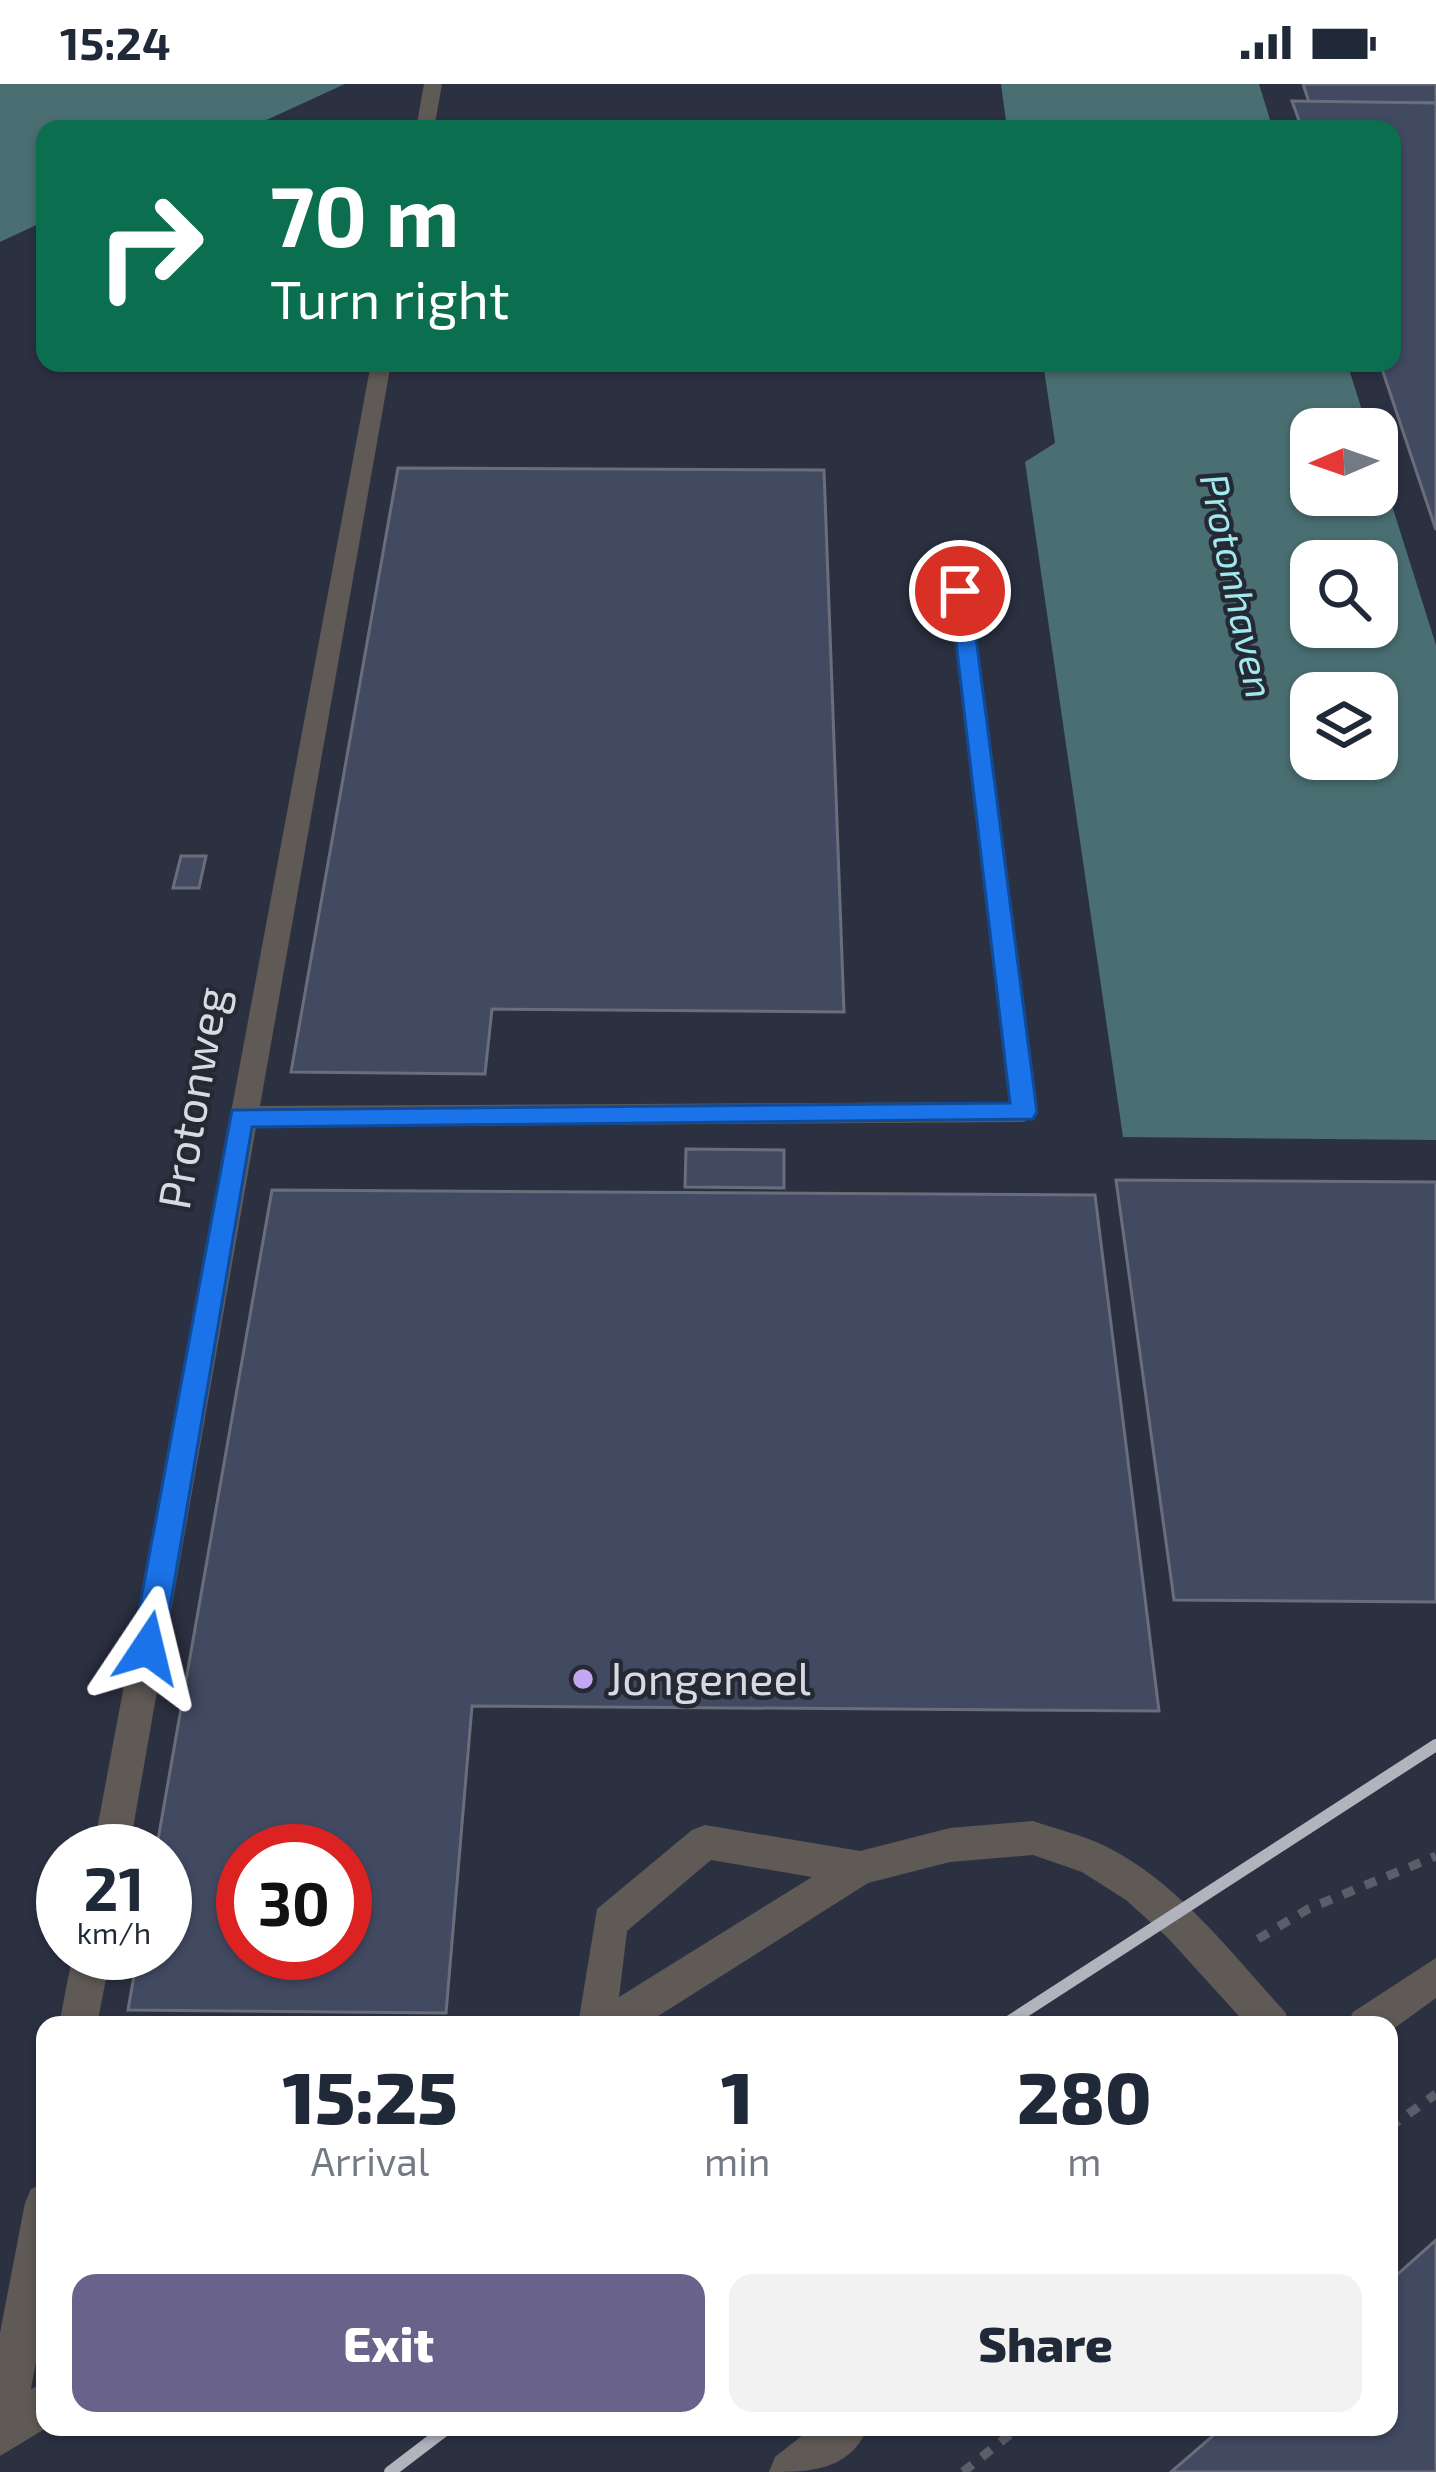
<!DOCTYPE html>
<html lang="en">
<head>
<meta charset="utf-8">
<style>
  body { margin:0; font-family:"Exo 2",sans-serif; background:#f2f2f3; color:#1f2937; height:100vh; display:flex; flex-direction:column; font-size:45px; white-space:nowrap }
  * { box-sizing:border-box; margin:0 }
  p { font-size:39px; color:#747a83 }
  .icon { flex:none; width:66px; height:66px; fill:none; stroke:currentColor; stroke-width:2; stroke-linecap:round; stroke-linejoin:round }
  .map { position:relative; flex:1; overflow:hidden }
  .panel { position:absolute; left:36px; top:1932px; width:1362px; height:420px; display:flex; flex-direction:column; background:#fff; border-radius:24px; box-shadow:0 3px 9px #0004 }
  .panel>* { flex:none }
  .guide { position:absolute; left:36px; top:36px; width:1365px; height:252px; border-radius:24px; box-shadow:0 3px 9px #0004; background:#0b6e4f; color:#fff; overflow:hidden }
  .needle { width:78px; rotate:268deg }
  .buttons { position:absolute; left:1290px; top:324px; display:grid; gap:24px }
  .buttons a { display:grid; place-items:center; width:108px; height:108px; border-radius:24px; background:#fff; box-shadow:0 3px 9px #0004; font-size:60px }
  .speed { position:absolute; left:36px; top:1740px; display:flex; gap:24px; font-size:60px; font-weight:700; text-align:center }
  .speed>* { display:grid; place-content:center; width:156px; height:156px; border-radius:50%; background:#fff; box-shadow:0 3px 9px #0004; line-height:1 }
  .speed small { font-size:30px; font-weight:400 }
  .speed .limit { border:18px solid #d22; background:#fff; color:#111 }
  .pin { position:absolute; display:grid; place-items:center; width:102px; height:102px; color:#fff; margin:-51px; border:6px solid #fff; border-radius:50%; box-shadow:0 3px 12px #0007 }
  .me { position:absolute; width:132px; margin:-66px; rotate:10deg; stroke-linejoin:round; filter:drop-shadow(0 0 9px #0008) }
  .turn { display:flex; align-items:center; gap:42px; height:252px; padding:0 36px; font-size:54px }
  .turn .icon { width:156px; height:156px; stroke-width:2.5 }
  .turn b { display:block; font-size:84px; line-height:102px }
  .eta { display:flex; justify-content:space-evenly; align-items:center; height:204px; text-align:center }
  .eta b { font-size:72px; font-weight:800; line-height:84px }
  .primary-button { display:flex; gap:24px; margin-top:auto; padding:24px 36px }
  .primary-button a { flex:1; height:138px; border-radius:24px; background:#69628b; color:#fff; font-size:48px; font-weight:800; line-height:138px; text-align:center }
  .primary-button a+a { background:#f2f2f3; color:#1f2937 }
  .status { display:flex; justify-content:space-between; align-items:center; height:84px; padding:0 60px; background:#fff; direction:ltr }
  .status svg { height:33px; fill:currentColor }
  .map>svg:first-child { display:block }
  .built { fill:#2c3142; fill-rule:evenodd }
  .water { fill:#4a6f72; fill-rule:evenodd }
  .building { fill:#424a62; stroke:#6a6e7b; stroke-width:3; fill-rule:evenodd }
  .lines { fill:none; stroke-linecap:round; stroke-linejoin:round }
  .path { stroke:#5a5e68; stroke-width:9; stroke-dasharray:12 12; stroke-linecap:butt }
  .minor { fill:#605a56; fill-rule:evenodd }
  .rail { stroke:#b1b4bd; stroke-width:12 }
  .route { fill:#1a73e8; stroke:#114b97; stroke-width:3 }
  .poi-dot { fill:#c4a7f1; stroke:#252934; stroke-width:4.5 }
  .labels { text-anchor:middle; stroke-width:9; stroke-linejoin:round; paint-order:stroke }
  .far-water-label { font-size:39px; font-style:italic; fill:#a1e9ee; stroke:#252934 }
  .street-label { font-size:45px; fill:#d7dae2; stroke:#252934 }
  .poi-label { font-size:45px; fill:#d7dae2; stroke:#252934; text-anchor:start }
</style>
</head>
<body>
<div class="status"><b>15:24</b><svg viewBox="0 0 49 12"><path d="M0 12V9h3v3zM5 12V6h3v6zM10 12V3h3v9zM15 12V0h3v12zM26 1h20v11H26zM47 4h2v5h-2z"/></svg></div>
<div class="map">
<svg width="1436" height="2388" viewBox="0 0 1436 2388">
  <rect width="100%" height="100%" fill="#252934"/>
  <g class="built">
    <path d="M345 0H1001L1007 45H247Z"/>
    <path d="M1259 0H1436V561L1377 374V345H1368L1347 279H1392V45H1273Z"/>
    <path d="M45 137V279H1043L1055 360 1123 1052 1436 1056V2388H0V158ZM63 1767H165V1869H63ZM243 1767H345V1869H243ZM45 1941H1389V2343H45Z"/>
  </g>
  <g class="water">
    <path d="M0 0H345L247 45H45V137L0 158Z"/>
    <path d="M1001 0H1259L1273 45H1007Z"/>
    <path d="M1043 279H1347L1368 345H1311V411H1377V374L1436 561V1056L1123 1053 1025 378 1055 359ZM1311 477H1377V543H1311ZM1311 609H1377V675H1311Z"/>
  </g>
  <g class="building">
    <path d="M1303 0H1436V19L1309 18Z"/>
    <path d="M1292 17 1436 19V446L1380 279H1392V45H1302Z"/>
    <path d="M398 384 824 386 844 928 492 925 485 990 291 988Z"/>
    <path d="M181 772H206L199 804H173Z"/>
    <path d="M686 1065 784 1066V1104L685 1103Z"/>
    <path d="M1116 1096 1436 1098V1518L1174 1516Z"/>
    <path d="M272 1106 1095 1111 1159 1627 472 1622 446 1929 128 1926 138 1869H165V1767H156ZM243 1767H345V1869H243Z"/>
    <path d="M1436 2156V2388H1171L1223 2343H1389V2198Z"/>
  </g>
  <g class="lines">
    <g class="path">
      <path d="M1258 1855 1308 1825 1436 1772"/>
      <path d="M1389 2044 1436 2010"/>
      <path d="M963 2388 1019 2343"/>
    </g>
    <g class="minor">
      <path d="M424 0H442L434 45H416Z"/>
      <path d="M371 279H391L260 1022 1009 1018 949 507 960 500 971 507 1038 1028 1024 1038 256 1043 129 1767H93Z"/>
      <path d="M1033 1737C1056 1745 1082 1751 1105 1762 1178 1798 1231 1869 1285 1928L1291 1941H1247L1168 1854 1126 1816 1082 1788 1033 1771 950 1778 868 1799 644 1941H578L597 1825 692 1746 705 1741 860 1767 950 1744ZM711 1776 812 1793 619 1913 627 1847Z"/>
      <path d="M73 1869H111L97 1941H59Z"/>
      <path d="M1436 1874V1914L1389 1948V1941H1347L1353 1928Z"/>
      <path d="M45 2099V2229L31 2305 45 2299 48 2343 0 2372V2249L25 2119 31 2105Z"/>
      <path d="M813 2343H868C850 2387 810 2388 769 2388L775 2373Z"/>
    </g>
    <g class="rail">
      <path d="M1004 1941 1436 1661"/>
      <path d="M390 2388 449 2343"/>
    </g>
  </g>
  <path class="route" d="M960 501 970 507 1037 1028 1033 1035 252 1043 163 1564 159 1574 148 1578 137 1574 132 1564 232 1026 1010 1019 950 507Z"/>
  <circle class="poi-dot" cx="583" cy="1595" r="12"/>
  <g class="labels">
    <g class="far-water-label">
      <text transform="translate(1237 502) rotate(78)" y="14">Protonhaven</text>
    </g>
    <g class="street-label">
      <text transform="translate(193 1014) rotate(-80)" y="16">Protonweg</text>
    </g>
    <g class="poi-label">
      <text x="607" y="1611">Jongeneel</text>
    </g>
  </g>
</svg>
<div class="buttons">
<a><svg class="needle" viewBox="-14 -14 28 28"><path d="M0-13l5 13h-10z" fill="#e53935"/><path d="M0 13l5-13h-10z" fill="#747a83"/></svg></a>
<a><svg class="icon" aria-label="search" viewBox="0 0 24 24"><circle cx="10" cy="10" r="6"/><path d="M15 15l6 6"/></svg></a>
<a><svg class="icon" aria-label="layers" viewBox="0 0 24 24"><path d="M12 4l9 5-9 5-9-5zM3 14l9 5 9-5"/></svg></a>
</div>
<div class="speed"><div>21<small>km/h</small></div><div class="limit">30</div></div>
<div class="pin" style="left:960px;top:507px;background:#d93025"><svg class="icon" aria-label="arrive" viewBox="0 0 24 24"><path d="M6 21V4h12l-3 4 3 4H6"/></svg></div>
<svg class="me" style="left:148px;top:1564px" viewBox="-20 -20 40 40"><path d="M0-17L14 15 0 8-14 15z" fill="#1a73e8" stroke="#fff" stroke-width="4"/></svg>
<div class="guide">
<div class="turn"><svg class="icon" aria-label="right" viewBox="0 0 24 24"><path d="M7 20v-9h11M14 6l5 5-5 5"/></svg><div><b>70 m</b>Turn right</div></div>
</div>
<section class="panel">
<div class="eta">
<div><b>15:25</b><p>Arrival</p></div>
<div><b>1</b><p>min</p></div>
<div><b>280</b><p>m</p></div>
</div>
<div class="primary-button"><a>Exit</a><a>Share</a></div>
</section>
</div>
</body>
</html>
